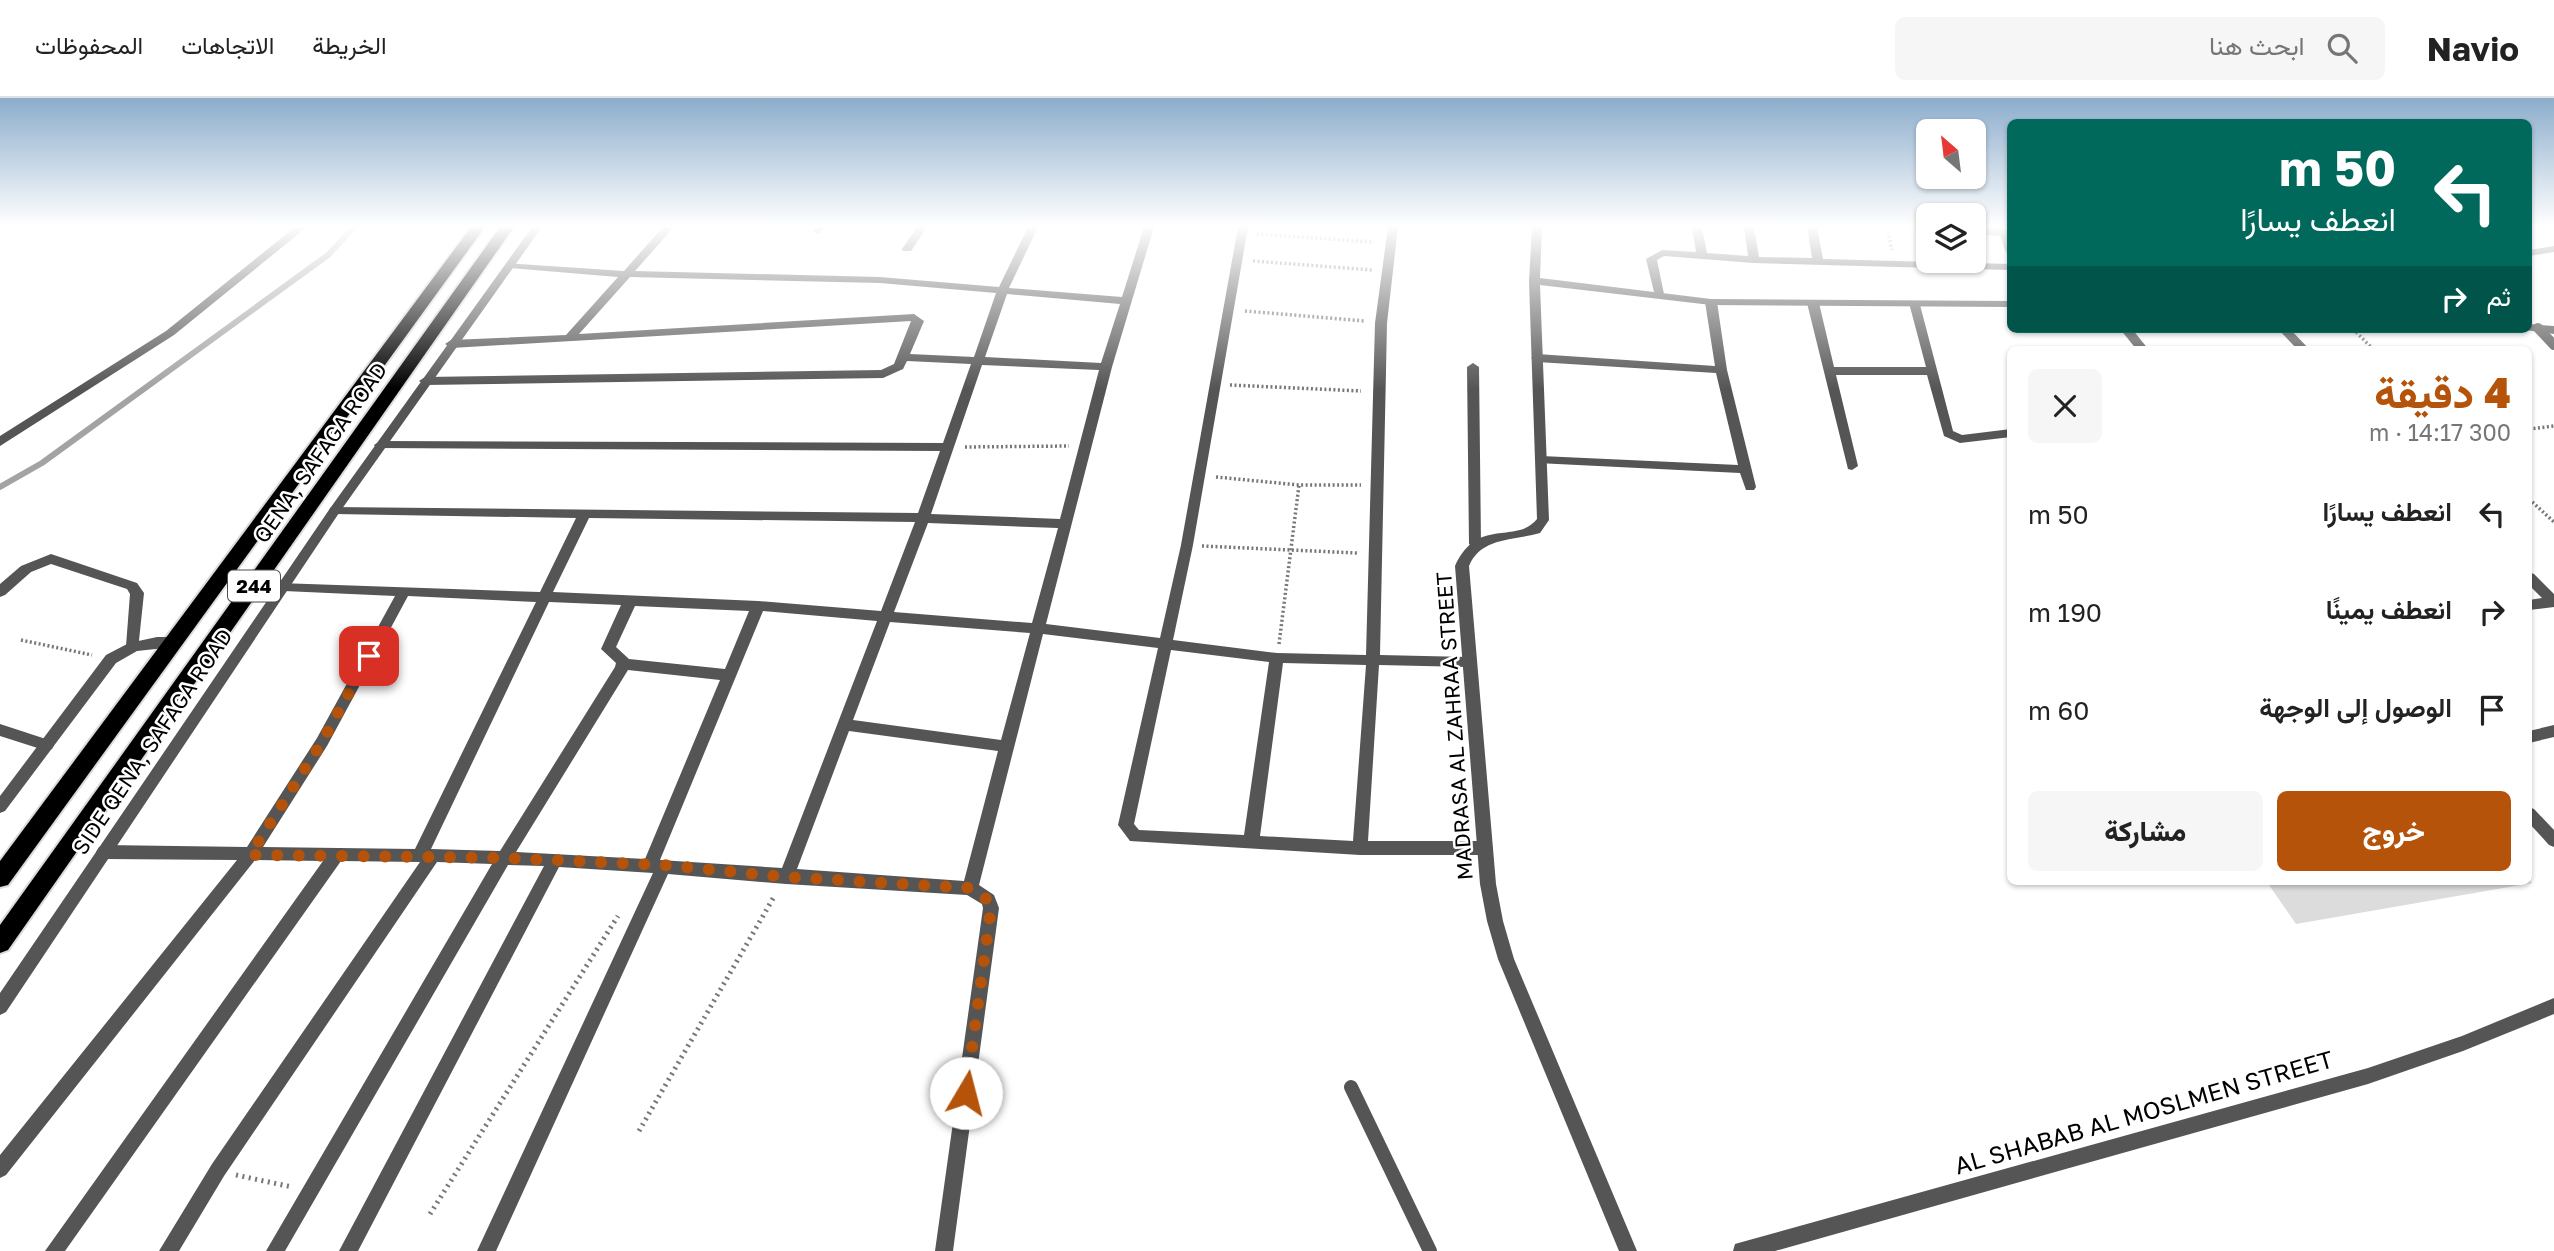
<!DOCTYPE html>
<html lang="ar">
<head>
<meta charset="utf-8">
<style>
  body { margin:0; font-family:"Golos Text",Vazirmatn,sans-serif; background:#f6f6f6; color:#222; direction:rtl; height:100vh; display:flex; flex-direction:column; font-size:26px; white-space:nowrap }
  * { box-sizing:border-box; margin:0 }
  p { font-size:23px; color:#767676 }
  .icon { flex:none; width:38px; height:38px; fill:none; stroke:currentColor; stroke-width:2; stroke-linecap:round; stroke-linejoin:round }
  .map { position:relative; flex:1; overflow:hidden; direction:ltr }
  .side { position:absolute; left:2007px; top:248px; width:525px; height:539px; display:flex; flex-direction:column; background:#fff; border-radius:10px; box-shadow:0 2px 5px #0004; direction:rtl }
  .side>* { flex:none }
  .top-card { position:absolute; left:2007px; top:21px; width:525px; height:214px; border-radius:10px; box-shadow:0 2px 5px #0004; direction:rtl; background:#00695c; color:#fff; overflow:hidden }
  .needle { width:46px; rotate:332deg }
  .fabs { position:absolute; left:1916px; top:21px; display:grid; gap:14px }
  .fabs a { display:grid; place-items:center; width:70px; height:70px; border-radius:10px; background:#fff; box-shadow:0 2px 5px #0004; font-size:35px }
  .pin { position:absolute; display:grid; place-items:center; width:60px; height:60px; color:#fff; margin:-30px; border-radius:14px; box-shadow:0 4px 10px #0006 }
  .me { position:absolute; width:77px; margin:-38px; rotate:8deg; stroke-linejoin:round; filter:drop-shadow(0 0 5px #0008) }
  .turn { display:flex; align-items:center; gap:24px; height:147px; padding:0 21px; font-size:32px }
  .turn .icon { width:91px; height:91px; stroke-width:2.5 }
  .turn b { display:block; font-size:49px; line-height:60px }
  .then { display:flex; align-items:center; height:66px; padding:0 21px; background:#0003; gap:14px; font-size:26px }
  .round { display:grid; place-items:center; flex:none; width:74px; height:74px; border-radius:10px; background:#f6f6f6 }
  .head { display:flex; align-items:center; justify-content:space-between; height:119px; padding:0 21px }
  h1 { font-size:42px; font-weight:800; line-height:52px; color:#b45309 }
  .primary-button { display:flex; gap:14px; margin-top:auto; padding:14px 21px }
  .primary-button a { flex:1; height:80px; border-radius:10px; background:#b45309; color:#fff; font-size:28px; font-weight:800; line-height:80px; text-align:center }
  .primary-button a+a { background:#f6f6f6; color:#222 }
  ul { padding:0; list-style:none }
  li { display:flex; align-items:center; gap:21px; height:98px; padding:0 21px }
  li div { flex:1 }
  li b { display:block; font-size:26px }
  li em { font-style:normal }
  header { display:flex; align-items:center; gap:42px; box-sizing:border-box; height:98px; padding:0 35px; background:#fff; border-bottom:2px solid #e0e0e0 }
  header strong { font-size:33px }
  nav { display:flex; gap:38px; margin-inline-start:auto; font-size:24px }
  .search { width:490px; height:63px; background:#f6f6f6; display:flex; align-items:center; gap:18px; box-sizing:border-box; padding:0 24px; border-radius:10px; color:#767676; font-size:26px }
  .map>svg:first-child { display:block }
  .green { fill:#dcdcdc }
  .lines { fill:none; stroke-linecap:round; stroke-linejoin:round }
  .stream { stroke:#a3a3a3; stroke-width:6 }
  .trunk-casing { stroke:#dbdbdb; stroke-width:4 }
  .path-far1 { stroke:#777; stroke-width:3.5; stroke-dasharray:2 2.5; stroke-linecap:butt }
  .path { stroke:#777; stroke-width:5; stroke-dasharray:2 4.5; stroke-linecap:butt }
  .service-far1 { stroke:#555; stroke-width:10 }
  .service { stroke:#555; stroke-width:14 }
  .minor { fill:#555; fill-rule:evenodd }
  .tertiary { fill:#555; fill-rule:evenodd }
  .trunk { fill:#000; fill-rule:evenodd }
  .route { stroke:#b45309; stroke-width:12; stroke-dasharray:0 21.6 }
  .labels { text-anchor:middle; stroke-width:5; stroke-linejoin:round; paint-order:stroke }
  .shield { fill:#fff; stroke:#4c4c4c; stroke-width:2 }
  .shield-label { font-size:19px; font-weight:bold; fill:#000 }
  .street-label { font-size:21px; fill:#000; stroke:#fff }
  .near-street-label { font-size:24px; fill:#000; stroke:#fff }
</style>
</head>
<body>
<header>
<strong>Navio</strong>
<div class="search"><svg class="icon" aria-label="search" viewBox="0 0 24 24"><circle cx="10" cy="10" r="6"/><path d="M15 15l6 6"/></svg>ابحث هنا</div>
<nav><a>الخريطة</a><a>الاتجاهات</a><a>المحفوظات</a></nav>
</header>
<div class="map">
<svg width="2554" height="1153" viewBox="0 0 2554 1153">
  <rect width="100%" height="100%" fill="#fff"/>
  <path class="green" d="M2529 782 2532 785 2296 826 2267 784Z"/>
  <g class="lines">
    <path class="stream" d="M0 389 42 365 328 157 354 129"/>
    <defs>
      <g id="trunk">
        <path d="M471 129H485L8 787 0 789V763Z"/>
        <path d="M500 129H514L8 852 0 855V827Z"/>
      </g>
    </defs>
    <use href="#trunk" class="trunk-casing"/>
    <g class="path-far1">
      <path d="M1887 129 1892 152"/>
      <path d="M1257 136 1374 144"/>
      <path d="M1253 163 1373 172"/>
      <path d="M1245 213 1365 223"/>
      <path d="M2353 231 2374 252"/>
      <path d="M1230 287 1361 293"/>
      <path d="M2529 331 2554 328"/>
      <path d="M965 349 1069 348"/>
      <path d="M1216 379 1299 387H1361"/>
      <path d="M2529 401 2554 424"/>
      <path d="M1202 448 1357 455"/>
      <path d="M21 542 92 557"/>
      <path d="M1279 546 1299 387"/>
    </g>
    <g class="path">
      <path d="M639 1033 775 797"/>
      <path d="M236 1077 292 1089"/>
      <path d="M430 1116 618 818"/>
    </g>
    <path class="service-far1" d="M2538 230 2554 247"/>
    <path class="service" d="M1351 989 1430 1153"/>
    <g class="minor">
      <path d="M295 129H307L174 237 0 348V338L166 233Z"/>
      <path d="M663 129H674L635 173 880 179 999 189 1028 129H1038L1009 190 1122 199 1144 129H1154L1112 269 1046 526 1160 540 1181 447 1238 129H1248L1193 447 1173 542 1277 555 1366 557 1375 225 1388 129H1398L1387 225 1380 557 1468 559 1473 560 1475 564 1473 568 1468 569 1379 567 1368 743H1485L1490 745 1493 750 1490 755 1485 757H1360L1130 743 1118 727 1158 550 1043 536 979 787 994 797 999 810 953 1153H935L983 810 982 806 967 797 786 786 668 776 496 1153H477L653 775 559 769 358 1153H339L544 768 508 767 285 1153H266L492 766 437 764 224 1078 179 1153H159L212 1066 420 764 341 763 65 1153H45L323 763 255 762 6 1077 0 1080V1057L237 762 104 761 99 759 96 754 99 749 104 747 247 749 317 640 395 498 284 493 279 491 277 488 279 485 540 494 576 420 335 416 329 412 331 409 918 415 940 353 376 350 374 347 380 343 943 345 971 266 907 263 903 271 883 280 425 287 419 283 425 279 881 272 894 266 911 223 451 250 445 246 451 242 566 237 618 179 510 170 506 169V165L624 173ZM630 179 880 185 996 195 974 259 910 256 924 223 914 216 579 236ZM1007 196 1120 206 1101 265 985 259ZM982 267 1099 272 1060 421 931 416ZM589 420 915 424 881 513 758 503 553 494ZM928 425 1058 430 1032 525 894 514ZM408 498 536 504 415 751 263 749 327 648ZM549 504 621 507 601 551 616 565 615 569 500 753 431 751ZM635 508 749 513 725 571 629 561 616 549ZM763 513 877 523 782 770 660 762ZM890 524 1030 535 1001 642 853 622ZM1171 552 1269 564 1244 737 1139 732 1134 726ZM1283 565 1366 567 1353 743 1260 738ZM628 572 720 582 645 761 516 754ZM849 633 998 653 964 783 797 771Z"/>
      <path d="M816 129H826L818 136 813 133Z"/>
      <path d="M917 129H927L911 153H903L902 151Z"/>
      <path d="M1692 129H1702L1707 155 1748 158 1744 129H1754L1759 159 1812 160 1807 129H1817L1823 161 2011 166V172L1754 165 1664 158 1657 162 1664 196 1663 198H1655L1646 161 1662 152 1696 154Z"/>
      <path d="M1974 129 2011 132V157L2006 154 2000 138 1988 137 1974 132Z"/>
      <path d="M2554 148V154L2529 158V152Z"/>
      <path d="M1711 201 1717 204 1727 272 1756 389 1754 392H1746L1740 375 1537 365 1535 362 1541 358 1738 367 1716 275 1537 264 1531 260 1537 256 1715 268 1705 204Z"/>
      <path d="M1813 202 1819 205 1834 269H1926L1909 205 1911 203H1919L1953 333 1962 337 2011 331V339L1960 345 1944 338 1927 277H1836L1858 368 1852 372 1848 371 1807 205Z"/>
      <path d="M2120 231H2132L2149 252H2137Z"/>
      <path d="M2278 231H2290L2310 252H2298Z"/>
      <path d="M1473 265 1479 269 1481 446 1475 451 1469 446 1467 269Z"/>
      <path d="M51 456 137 485 144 495 138 552 133 553 126 548 130 496 127 491 51 466 31 474 5 497 0 499V486L21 468Z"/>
      <path d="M2529 474 2534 476 2554 496V509L2529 512V502L2542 500 2529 487Z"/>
      <path d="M0 626 52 643 54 647 52 651 47 653 0 638Z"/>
      <path d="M2554 627V639L2529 645V633Z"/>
      <path d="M2529 709 2534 711 2554 732V749L2549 747 2529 725Z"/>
    </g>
    <g class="tertiary">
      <path d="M532 129H542L339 415 6 914 0 917V895L331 409Z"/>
      <path d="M1532 129H1542L1540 180 1711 201 2011 203V209L1711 207 1540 187 1549 422 1540 435C1513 443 1481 439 1469 468L1496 786 1503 823 1514 861 1637 1153H1619L1498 861 1487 823 1480 786 1455 468C1478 418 1516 447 1537 421L1529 183Z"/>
      <path d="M2529 226 2554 228V236L2525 232 2524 231H2529Z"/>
      <path d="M2374 231H2437L2431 235H2380Z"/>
      <path d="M157 539H174L181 544 174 549 137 553 116 565 5 713 0 715V698L106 557 129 545Z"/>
      <path d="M2554 900V916L2463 953 2368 986 1775 1153H1733L1735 1146 1742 1144 2368 970 2462 938Z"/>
    </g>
    <use href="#trunk" class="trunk"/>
  </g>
  <linearGradient id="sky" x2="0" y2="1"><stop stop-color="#8cadcc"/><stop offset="0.44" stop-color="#fff"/><stop offset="1" stop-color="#fff" stop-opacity="0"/></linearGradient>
  <rect width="2554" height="291" fill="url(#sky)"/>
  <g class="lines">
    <path class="route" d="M369 558 322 644 250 757 504 760 664 767 786 779 970 790 988 802 991 810 966 995"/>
  </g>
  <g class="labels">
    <rect class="shield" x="228" y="472.5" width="52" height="31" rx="5"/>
    <g class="shield-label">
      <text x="254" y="495">244</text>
    </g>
    <g class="street-label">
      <text transform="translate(321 355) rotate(-55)" y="7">QENA, SAFAGA ROAD</text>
      <text transform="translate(1455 628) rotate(-94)" y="7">MADRASA AL ZAHRAA STREET</text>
      <text transform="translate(153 644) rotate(-56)" y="7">SIDE QENA, SAFAGA ROAD</text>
    </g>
    <g class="near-street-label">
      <text transform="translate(2144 1015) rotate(-16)" y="8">AL SHABAB AL MOSLMEN STREET</text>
    </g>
  </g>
</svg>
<div class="fabs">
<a><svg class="needle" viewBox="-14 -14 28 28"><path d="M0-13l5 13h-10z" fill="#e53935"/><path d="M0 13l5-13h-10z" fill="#767676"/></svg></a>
<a><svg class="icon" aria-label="layers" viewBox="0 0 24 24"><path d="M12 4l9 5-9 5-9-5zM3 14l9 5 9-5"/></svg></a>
</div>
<div class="pin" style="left:369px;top:558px;background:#d93025"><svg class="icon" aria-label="arrive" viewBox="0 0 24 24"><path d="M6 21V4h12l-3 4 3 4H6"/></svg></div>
<svg class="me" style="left:966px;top:995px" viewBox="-20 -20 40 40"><circle r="19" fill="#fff"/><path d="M0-13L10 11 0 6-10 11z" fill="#b45309"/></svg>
<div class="top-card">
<div class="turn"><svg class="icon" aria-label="left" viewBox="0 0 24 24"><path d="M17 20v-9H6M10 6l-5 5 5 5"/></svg><div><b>50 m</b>انعطف يسارًا</div></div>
<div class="then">ثم<svg class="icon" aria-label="right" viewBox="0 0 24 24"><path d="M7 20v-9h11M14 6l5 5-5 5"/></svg></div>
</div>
<section class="side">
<div class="head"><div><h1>4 دقيقة</h1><p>300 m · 14:17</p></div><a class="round"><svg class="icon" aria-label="close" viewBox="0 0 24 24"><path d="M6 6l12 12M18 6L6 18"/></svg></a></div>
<ul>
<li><svg class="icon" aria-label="left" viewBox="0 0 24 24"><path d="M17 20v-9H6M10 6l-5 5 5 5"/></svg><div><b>انعطف يسارًا</b></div><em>50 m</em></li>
<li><svg class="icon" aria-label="right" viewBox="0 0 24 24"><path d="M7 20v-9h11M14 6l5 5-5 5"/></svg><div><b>انعطف يمينًا</b></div><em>190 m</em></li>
<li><svg class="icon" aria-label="arrive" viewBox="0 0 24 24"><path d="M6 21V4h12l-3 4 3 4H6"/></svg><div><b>الوصول إلى الوجهة</b></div><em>60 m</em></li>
</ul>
<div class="primary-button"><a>خروج</a><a>مشاركة</a></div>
</section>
</div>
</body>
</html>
